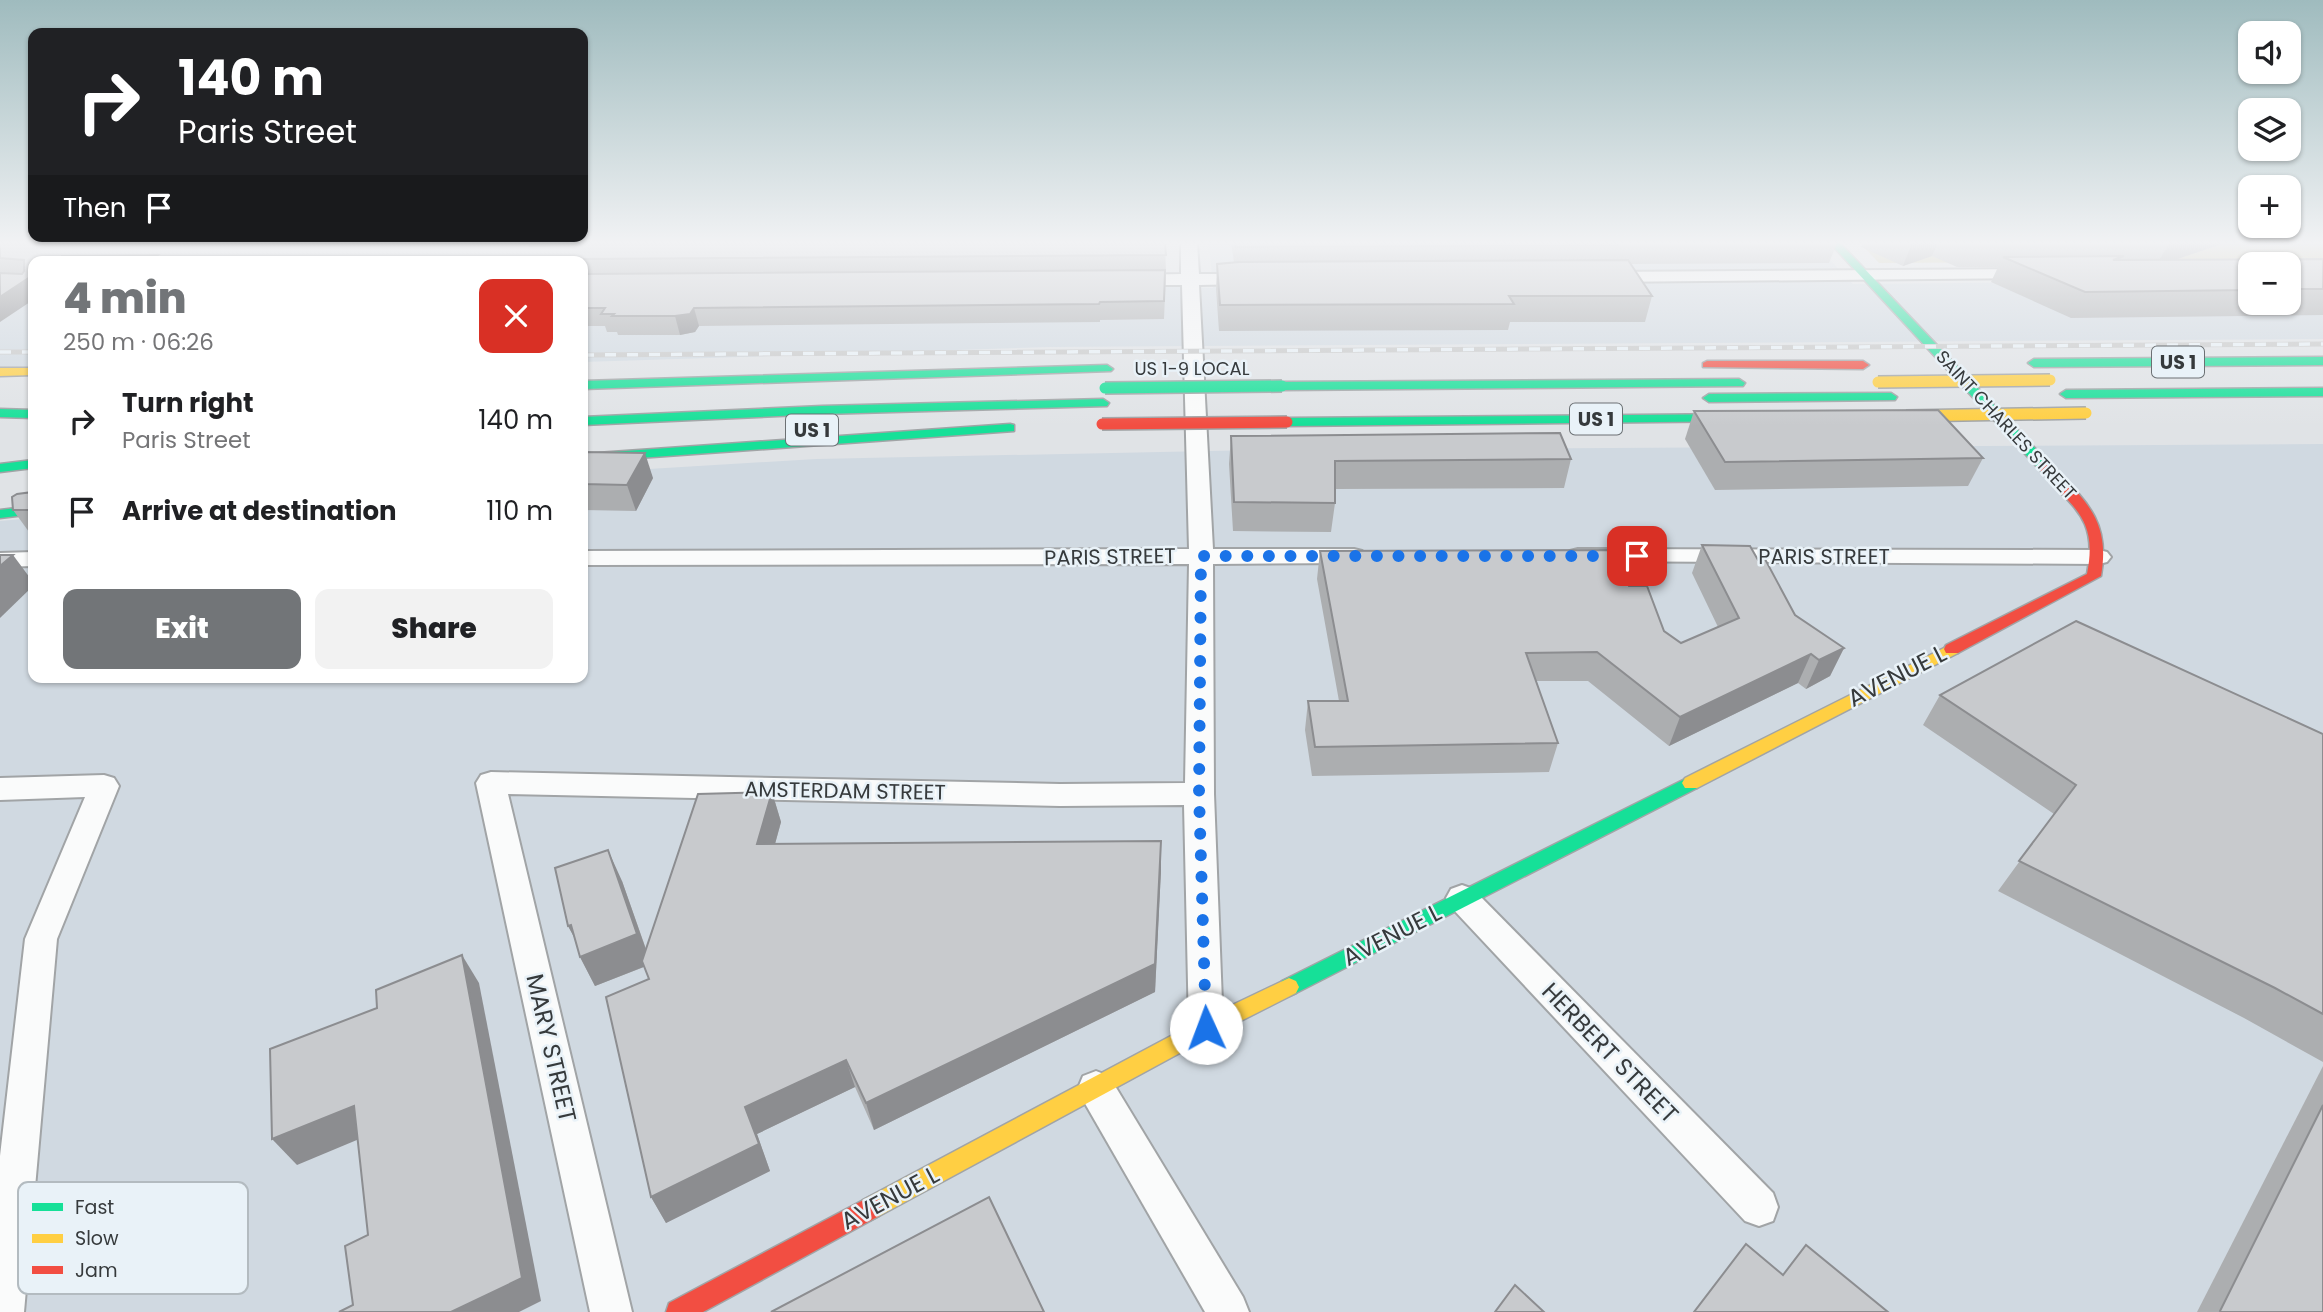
<!DOCTYPE html>
<html lang="en">
<head>
<meta charset="utf-8">
<style>
  body { margin:0; font-family:Poppins,sans-serif; background:#f2f2f2; color:#202124; height:100vh; display:flex; flex-direction:column; font-size:26px; white-space:nowrap }
  * { box-sizing:border-box; margin:0 }
  p { font-size:23px; color:#757577 }
  .icon { flex:none; width:38px; height:38px; fill:none; stroke:currentColor; stroke-width:2; stroke-linecap:round; stroke-linejoin:round }
  .map { position:relative; flex:1; overflow:hidden }
  .sheet { position:absolute; left:28px; top:256px; width:560px; height:427px; display:flex; flex-direction:column; background:#fff; border-radius:14px; box-shadow:0 2px 5px #0004 }
  .sheet>* { flex:none }
  .guide { position:absolute; left:28px; top:28px; width:560px; height:214px; border-radius:14px; box-shadow:0 2px 5px #0004; background:#202124; color:#fff; overflow:hidden }
  .controls { position:absolute; left:2238px; top:21px; display:grid; gap:14px }
  .controls a { display:grid; place-items:center; width:63px; height:63px; border-radius:14px; background:#fff; box-shadow:0 2px 5px #0004; font-size:35px }
  .pin { position:absolute; display:grid; place-items:center; width:60px; height:60px; color:#fff; margin:-30px; border-radius:14px; box-shadow:0 4px 10px #0006 }
  .me { position:absolute; width:77px; margin:-38px; rotate:358deg; stroke-linejoin:round; filter:drop-shadow(0 0 5px #0008) }
  .turn { display:flex; align-items:center; gap:24px; height:147px; padding:0 35px; font-size:32px }
  .turn .icon { width:91px; height:91px; stroke-width:2.5 }
  .turn b { display:block; font-size:49px; line-height:60px }
  .then { display:flex; align-items:center; height:66px; padding:0 35px; background:#0003; gap:14px; font-size:26px }
  .round { display:grid; place-items:center; flex:none; width:74px; height:74px; border-radius:14px; background:#f2f2f2 }
  .head { display:flex; align-items:center; justify-content:space-between; height:119px; padding:0 35px }
  h1 { font-size:42px; font-weight:800; line-height:52px; color:#727578 }
  .primary-button { display:flex; gap:14px; margin-top:auto; padding:14px 35px }
  .primary-button a { flex:1; height:80px; border-radius:14px; background:#727578; color:#fff; font-size:28px; font-weight:800; line-height:80px; text-align:center }
  .primary-button a+a { background:#f2f2f2; color:#202124 }
  ul { padding:0; list-style:none }
  li { display:flex; align-items:center; gap:21px; height:91px; padding:0 35px }
  li div { flex:1 }
  li b { display:block; font-size:26px }
  li em { font-style:normal }
  .map>svg:first-child { display:block }
  .built { fill:#d0d9e1 }
  .green { fill:#cfc89f }
  .lines { fill:none; stroke-linecap:round; stroke-linejoin:round }
  .street-casing { stroke:#a1a4a6; stroke-width:4 }
  .fast-casing { stroke:#a1a4a6; stroke-width:3 }
  .slow-casing { stroke:#a1a4a6; stroke-width:3 }
  .jam-casing { stroke:#a1a4a6; stroke-width:3 }
  .street { fill:#fafbfb; fill-rule:evenodd }
  .fast { fill:#16e098; fill-rule:evenodd }
  .slow { fill:#ffcf43; fill-rule:evenodd }
  .jam { fill:#f24e42; fill-rule:evenodd }
  .rail-casing { stroke:#c6c7c7; stroke-width:5 }
  .rail { stroke:#e9f2f8; stroke-width:3.5; stroke-dasharray:11; stroke-linecap:butt }
  .fast-bridge-casing { stroke:#a1a4a6; stroke-width:14; stroke-linecap:butt }
  .slow-bridge-casing { stroke:#a1a4a6; stroke-width:14; stroke-linecap:butt }
  .jam-bridge-casing { stroke:#a1a4a6; stroke-width:14; stroke-linecap:butt }
  .fast-bridge { stroke:#16e098; stroke-width:11 }
  .slow-bridge { stroke:#ffcf43; stroke-width:11 }
  .jam-bridge { stroke:#f24e42; stroke-width:11 }
  .wall { fill:#acaeb0; fill-rule:evenodd }
  .shaded-wall { fill:#8c8d90 }
  .building { fill:#c8cacd; stroke:#8c8d90; stroke-width:2 }
  .route { stroke:#1a73e8; stroke-width:12; stroke-dasharray:0 21.6 }
  .labels { text-anchor:middle; stroke-width:5; stroke-linejoin:round; paint-order:stroke }
  .far-street-label { font-size:18px; fill:#363a3c; stroke:#e9f2f8 }
  .shield { fill:#e9f2f8; stroke:#6c7174; stroke-width:2 }
  .shield-label { font-size:19px; font-weight:bold; fill:#363a3c }
  .street-label { font-size:21px; fill:#363a3c; stroke:#e9f2f8 }
  .near-street-label { font-size:24px; fill:#363a3c; stroke:#e9f2f8 }
  .key { fill:#e9f2f8; stroke:#b3bbc0; stroke-width:2 }
  .key-label { font-size:19px; fill:#363a3c }
</style>
</head>
<body>
<div class="map">
<svg width="2323" height="1312" viewBox="0 0 2323 1312">
  <rect width="100%" height="100%" fill="#e0e3e6"/>
  <g class="built">
    <path d="M1209 243H1814L1853 284 2250 280V303H2289L2323 279V339L1049 347 583 362V285L1049 282 1213 288Z"/>
    <rect x="0" y="288" width="33" height="80"/>
    <path d="M2323 444V1312H0V521L33 518V677H583V473L816 459 1256 450Z"/>
  </g>
  <path class="green" d="M1860 243H2323V260L1879 263Z"/>
  <g class="lines">
    <defs>
      <g id="street">
        <path d="M1181 243H1197L1199 274H1249L1258 279 1249 284 1199 285 1213 549H1354L1362 551 1366 556 1362 561 1354 563 1213 564 1214 794 1223 1028 1218 1039 1206 1043 1194 1039 1189 1028 1184 805 1060 806 508 794 632 1312H590L476 783 481 775 491 772 1060 784 1185 783 1189 564 583 565V551L1189 549 1182 285H1130L1121 280 1130 275 1181 274Z"/>
        <path d="M2030 269 2039 274 2036 278 1603 282 1594 277 1603 272Z"/>
        <path d="M1578 549 2099 550 2107 552 2111 557 2107 562 2099 564 1570 561 1566 556 1570 551Z"/>
        <path d="M33 552V566L0 567V553Z"/>
        <path d="M104 775 114 778 119 786 57 939 24 1312H0V1156L25 939 85 797 0 800V778Z"/>
        <path d="M1462 885 1473 889 1773 1193 1778 1207 1773 1221 1759 1226 1745 1221 1451 907 1446 898 1451 889Z"/>
        <path d="M1096 1071 1109 1076 1243 1297 1249 1312H1205L1083 1100 1078 1088 1083 1076Z"/>
      </g>
      <g id="fast">
        <path d="M1830 243H1840L2049 463V469H2039Z"/>
        <path d="M2323 357V365L2034 367 2028 363 2034 359Z"/>
        <path d="M1107 365 1113 369 1111 371 583 389V381Z"/>
        <path d="M1739 379 1745 383 1743 386 1282 390 1276 386 1282 382Z"/>
        <path d="M2323 388V396L2066 398 2060 394 2066 390Z"/>
        <path d="M1891 393 1897 397 1895 400 1709 402 1703 398 1709 394Z"/>
        <path d="M1103 399 1109 403 1107 406 822 414 583 425V417L822 406Z"/>
        <path d="M0 409 33 410V418L0 417Z"/>
        <path d="M1743 414 1747 415V421L1287 426 1281 422 1287 418Z"/>
        <path d="M1010 424 1014 425V431L583 462V454Z"/>
        <path d="M33 460V468L0 472V464Z"/>
        <path d="M33 506V514L0 518V510Z"/>
        <path d="M1691 776 1697 778 1700 783 1697 788 1296 993 1289 996 1282 993 1279 987 1282 981Z"/>
      </g>
      <g id="slow">
        <path d="M0 368H33V375L0 376Z"/>
        <path d="M1952 644 1958 645 1960 649 1958 653 1697 788H1685L1682 783 1685 778Z"/>
        <path d="M1289 978 1296 981 1299 987 1296 993 1213 1035 879 1216 871 1220 863 1216 859 1208 863 1200 1199 1021Z"/>
      </g>
      <g id="jam">
        <path d="M1707 361H1863L1869 365 1863 369 1703 367V363Z"/>
        <path d="M2044 462 2049 463C2085 500 2111 520 2101 576L1958 653H1946L1944 649 1946 645 2087 574C2099 514 2069 507 2037 466Z"/>
        <path d="M871 1196 879 1200 883 1208 879 1216 703 1312H666L669 1303Z"/>
      </g>
    </defs>
    <use href="#street" class="street-casing"/>
    <use href="#fast" class="fast-casing"/>
    <use href="#slow" class="slow-casing"/>
    <use href="#jam" class="jam-casing"/>
    <use href="#street" class="street"/>
    <use href="#fast" class="fast"/>
    <use href="#slow" class="slow"/>
    <use href="#jam" class="jam"/>
    <defs>
      <g id="rail">
        <path d="M0 352H33"/>
        <path d="M583 355 2323 344"/>
      </g>
    </defs>
    <use href="#rail" class="rail-casing"/>
    <use href="#rail" class="rail"/>
    <defs>
      <path id="fast-bridge" d="M1105 388 1282 386"/>
      <g id="slow-bridge">
        <path d="M1878 382 2050 380"/>
        <path d="M1906 416 2086 413"/>
      </g>
      <path id="jam-bridge" d="M1102 424 1287 422"/>
    </defs>
    <use href="#fast-bridge" class="fast-bridge-casing"/>
    <use href="#slow-bridge" class="slow-bridge-casing"/>
    <use href="#jam-bridge" class="jam-bridge-casing"/>
    <use href="#fast-bridge" class="fast-bridge"/>
    <use href="#slow-bridge" class="slow-bridge"/>
    <use href="#jam-bridge" class="jam-bridge"/>
  </g>
  <g class="wall">
    <path d="M0 243H549L547 245 1165 243 1166 272 1164 319 1100 320V322L699 326 695 332 680 335H618L617 332H607L605 326H583V261H33L0 322Z"/>
    <path d="M1231 243H1837L1829 263 1631 264 1652 296 1645 322H1510L1508 330 1219 331 1216 289 1217 264 1234 262Z"/>
    <path d="M1863 243H2224L2175 260 2323 259V315L2071 318 1991 282 1998 267H1957L1932 256 1903 266 1861 247ZM2250 264H2289V303H2250Z"/>
    <path d="M1694 411 1983 458 1968 486 1715 490 1685 439Z"/>
    <path d="M1231 436 1571 459 1564 488 1335 489V503L1331 532 1233 531 1229 464Z"/>
    <path d="M583 451 653 478 636 511 583 510Z"/>
    <path d="M33 492V536H32L13 510Z"/>
    <path d="M1702 545 1758 560 1795 615 1844 648 1830 676 1806 689 1798 683 1669 746 1588 681H1536L1558 743 1549 772 1312 776 1305 730 1308 701H1339L1317 579 1320 551 1629 586 1664 631 1681 643 1718 627 1692 573Z"/>
    <path d="M1940 695 2323 734V1062L2244 1018 1998 891 2054 814 1923 725Z"/>
    <path d="M772 792 781 822 775 844 1161 841V870L1155 992 874 1130 855 1087 757 1134 770 1171 666 1223 651 1197 649 979 644 967 595 986 580 957 574 937 568 926 622 881 646 949Z"/>
    <path d="M2323 1066V1312H2197Z"/>
  </g>
  <g class="shaded-wall">
    <path d="M530 243H549L536 259Z"/>
    <path d="M1912 243H1938L1932 256 1903 266Z"/>
    <path d="M2169 243H2225L2156 266Z"/>
    <path d="M62 256 65 261H55Z"/>
    <path d="M33 275V300L0 322V297Z"/>
    <path d="M694 308 699 326 695 332 680 335 675 316Z"/>
    <path d="M645 453 653 478 636 511 627 485Z"/>
    <path d="M13 555 33 582V586L0 618V566Z"/>
    <path d="M1844 648 1830 676 1806 689 1819 660Z"/>
    <path d="M1811 654 1798 683 1669 746 1680 717Z"/>
    <path d="M772 792 781 822 767 873 757 844Z"/>
    <path d="M1161 841V870L1155 992 874 1130 866 1103Z"/>
    <path d="M608 850 622 881 651 964 595 986 580 957 584 955 568 926Z"/>
    <path d="M462 955 479 983 541 1301 519 1312H451Z"/>
    <path d="M846 1060 855 1087 757 1134 770 1171 666 1223 651 1197 745 1107Z"/>
    <path d="M354 1106 376 1132 297 1165 272 1139Z"/>
  </g>
  <g class="building">
    <path d="M0 243H530V246L551 245 553 243H1165L1166 255 577 259 575 261H151L158 255 62 256 55 261H33V275L0 297V273L22 274 24 271V260L0 258Z"/>
    <path d="M1236 243H1616L1618 245 1236 247Z"/>
    <path d="M2124 256 2113 260 2323 259V289H2289V264H2250V290L2085 292 2003 257Z"/>
    <path d="M1628 260 1652 296H1509L1514 304 1220 305 1217 264 1239 262Z"/>
    <path d="M1165 270 1164 301 1100 302 1099 304 694 308 690 314 675 316H612L614 314H601L605 308H583V274Z"/>
    <path d="M1938 410 1983 458 1725 462 1694 411Z"/>
    <path d="M1560 433 1571 459 1335 461V503L1234 502 1231 436Z"/>
    <path d="M583 452 645 453 627 485 583 484Z"/>
    <path d="M33 492V510H13L12 497 17 494Z"/>
    <path d="M1702 545 1750 546 1758 560 1765 559 1795 615 1844 648 1819 660 1811 654 1680 717 1597 652 1526 653 1558 743 1315 747 1308 701H1348L1320 551 1611 550 1629 586H1647L1664 631 1681 643 1739 618Z"/>
    <path d="M0 555H13L0 566Z"/>
    <path d="M2076 621 2323 734V1014L2275 988 2019 861 2076 785 1940 695Z"/>
    <path d="M772 792 757 844 1161 841 1155 964 866 1103 846 1060 745 1107 759 1144 651 1197 606 997 649 979 642 961 698 794Z"/>
    <path d="M608 850 637 934 580 957 571 925 568 926 555 868Z"/>
    <path d="M462 955 522 1278 451 1312H339L353 1305 345 1246 368 1235 354 1106 272 1139 270 1049 377 1008 376 990Z"/>
    <path d="M2323 1105V1312H2221L2220 1311Z"/>
    <path d="M989 1197 1044 1312H771Z"/>
    <path d="M1746 1244 1783 1275 1806 1245 1888 1312H1694Z"/>
    <path d="M1515 1285 1544 1312H1495Z"/>
  </g>
  <linearGradient id="sky" x2="0" y2="1"><stop stop-color="#9fbbbe"/><stop offset="0.57" stop-color="#f1f2f4"/><stop offset="1" stop-color="#f1f2f4" stop-opacity="0"/></linearGradient>
  <rect width="2323" height="426" fill="url(#sky)"/>
  <g class="lines">
    <path class="route" d="M1206 1028 1199 794 1201 556H1637"/>
  </g>
  <g class="labels">
    <g class="far-street-label">
      <text x="1192" y="375">US 1-9 LOCAL</text>
      <text transform="translate(2006 425) rotate(47)" y="6">SAINT CHARLES STREET</text>
    </g>
    <g class="shield">
      <rect x="2152" y="346.5" width="52" height="31" rx="5"/>
      <rect x="1570" y="403.5" width="52" height="31" rx="5"/>
      <rect x="786" y="414.5" width="52" height="31" rx="5"/>
    </g>
    <g class="shield-label">
      <text x="2178" y="369">US 1</text>
      <text x="1596" y="426">US 1</text>
      <text x="812" y="437">US 1</text>
    </g>
    <g class="street-label">
      <text transform="translate(1110 557) rotate(-1)" y="7">PARIS STREET</text>
      <text x="1824" y="564">PARIS STREET</text>
      <text transform="translate(845 791) rotate(1)" y="7">AMSTERDAM STREET</text>
    </g>
    <g class="near-street-label">
      <text transform="translate(1897 676) rotate(-27)" y="8">AVENUE L</text>
      <text transform="translate(1392 935) rotate(-27)" y="8">AVENUE L</text>
      <text transform="translate(551 1048) rotate(77)" y="8">MARY STREET</text>
      <text transform="translate(1610 1053) rotate(46)" y="8">HERBERT STREET</text>
      <text transform="translate(890 1198) rotate(-28)" y="8">AVENUE L</text>
    </g>
  </g>
  <rect x="18" y="1182" width="230" height="112" rx="10" class="key"/>
  <rect x="32" y="1203" width="31" height="8" fill="#16e098"/>
  <rect x="32" y="1234" width="31" height="9" fill="#ffcf43"/>
  <rect x="32" y="1266" width="31" height="8" fill="#f24e42"/>
  <g class="key-label">
    <text x="75" y="1214">Fast</text>
    <text x="75" y="1245">Slow</text>
    <text x="75" y="1277">Jam</text>
  </g>
</svg>
<div class="controls">
<a><svg class="icon" aria-label="sound" viewBox="0 0 24 24"><path d="M4 9h4l5-4v14l-5-4H4zM17 9q2 3 0 6"/></svg></a>
<a><svg class="icon" aria-label="layers" viewBox="0 0 24 24"><path d="M12 4l9 5-9 5-9-5zM3 14l9 5 9-5"/></svg></a>
<a>+</a>
<a>−</a>
</div>
<div class="pin" style="left:1637px;top:556px;background:#d93025"><svg class="icon" aria-label="arrive" viewBox="0 0 24 24"><path d="M6 21V4h12l-3 4 3 4H6"/></svg></div>
<svg class="me" style="left:1206px;top:1028px" viewBox="-20 -20 40 40"><circle r="19" fill="#fff"/><path d="M0-13L10 11 0 6-10 11z" fill="#1a73e8"/></svg>
<div class="guide">
<div class="turn"><svg class="icon" aria-label="right" viewBox="0 0 24 24"><path d="M7 20v-9h11M14 6l5 5-5 5"/></svg><div><b>140 m</b>Paris Street</div></div>
<div class="then">Then<svg class="icon" aria-label="arrive" viewBox="0 0 24 24"><path d="M6 21V4h12l-3 4 3 4H6"/></svg></div>
</div>
<section class="sheet">
<div class="head"><div><h1>4 min</h1><p>250 m · 06:26</p></div><a class="round" style="background:#d93025;color:#fff"><svg class="icon" aria-label="close" viewBox="0 0 24 24"><path d="M6 6l12 12M18 6L6 18"/></svg></a></div>
<ul>
<li><svg class="icon" aria-label="right" viewBox="0 0 24 24"><path d="M7 20v-9h11M14 6l5 5-5 5"/></svg><div><b>Turn right</b><p>Paris Street</p></div><em>140 m</em></li>
<li><svg class="icon" aria-label="arrive" viewBox="0 0 24 24"><path d="M6 21V4h12l-3 4 3 4H6"/></svg><div><b>Arrive at destination</b></div><em>110 m</em></li>
</ul>
<div class="primary-button"><a>Exit</a><a>Share</a></div>
</section>
</div>
</body>
</html>
